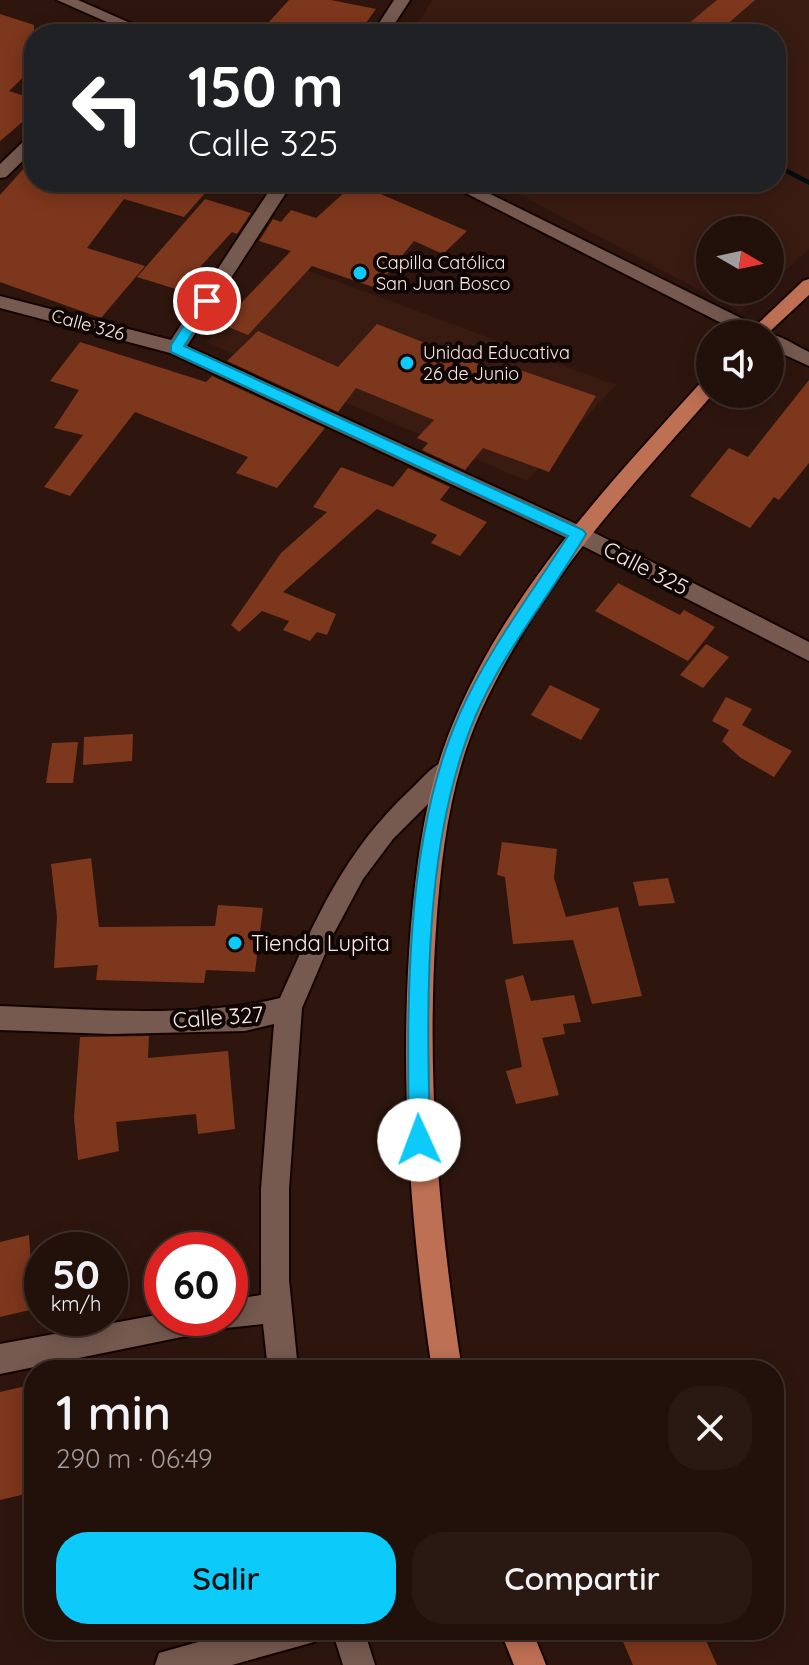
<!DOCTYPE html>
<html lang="es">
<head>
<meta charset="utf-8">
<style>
  body { margin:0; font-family:Quicksand,sans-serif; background:#2a1913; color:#f1f3f6; height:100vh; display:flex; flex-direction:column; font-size:30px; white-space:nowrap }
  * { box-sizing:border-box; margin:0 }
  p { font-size:26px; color:#a29d9c }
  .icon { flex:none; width:44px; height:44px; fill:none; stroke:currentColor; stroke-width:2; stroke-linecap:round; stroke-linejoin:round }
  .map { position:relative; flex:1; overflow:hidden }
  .drawer { position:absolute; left:24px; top:1360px; width:760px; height:280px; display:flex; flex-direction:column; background:#22100a; border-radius:32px; box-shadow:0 4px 20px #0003,0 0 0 2px #3f302b }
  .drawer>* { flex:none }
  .hud { position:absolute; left:24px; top:24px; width:762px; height:168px; border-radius:32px; box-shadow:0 4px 20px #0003,0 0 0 2px #3f302b; background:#202124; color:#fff; overflow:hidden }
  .needle { width:52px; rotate:99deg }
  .controls { position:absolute; left:696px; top:216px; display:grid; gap:16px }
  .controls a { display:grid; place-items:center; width:88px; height:88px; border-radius:50%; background:#22100a; box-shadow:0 4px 20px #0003,0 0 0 2px #3f302b; font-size:40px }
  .speed { position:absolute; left:24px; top:1232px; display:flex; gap:16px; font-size:40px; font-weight:700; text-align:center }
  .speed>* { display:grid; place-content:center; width:104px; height:104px; border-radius:50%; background:#22100a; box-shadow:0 4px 20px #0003,0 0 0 2px #3f302b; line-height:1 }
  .speed small { font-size:20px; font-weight:400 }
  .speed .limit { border:12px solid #d22; background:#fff; color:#111 }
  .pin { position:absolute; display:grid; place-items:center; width:68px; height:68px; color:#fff; margin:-34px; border:4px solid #fff; border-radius:50%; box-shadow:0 2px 8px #0007 }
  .me { position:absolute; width:88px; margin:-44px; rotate:358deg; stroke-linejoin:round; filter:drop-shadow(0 0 6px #0008) }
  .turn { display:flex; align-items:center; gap:28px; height:168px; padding:0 32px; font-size:36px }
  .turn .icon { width:104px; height:104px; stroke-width:2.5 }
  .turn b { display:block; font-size:56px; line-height:68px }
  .round { display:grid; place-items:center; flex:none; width:84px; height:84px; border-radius:32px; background:#2a1913 }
  .overview { display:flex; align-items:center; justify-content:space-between; height:136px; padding:0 32px }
  h1 { font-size:48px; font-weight:600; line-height:60px }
  .primary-button { display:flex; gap:16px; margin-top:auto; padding:16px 32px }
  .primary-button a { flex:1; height:92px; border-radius:32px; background:#0ccafa; color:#111; font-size:32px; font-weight:600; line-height:92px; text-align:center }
  .primary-button a+a { background:#2a1913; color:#f1f3f6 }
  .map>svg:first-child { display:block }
  .built { fill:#391b11 }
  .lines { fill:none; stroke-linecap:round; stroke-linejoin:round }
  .stream { fill:#020c11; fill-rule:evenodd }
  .building { fill:#7d371c }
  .street-casing { stroke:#150300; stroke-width:4 }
  .primary-casing { stroke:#150300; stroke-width:4 }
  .street { fill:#765a50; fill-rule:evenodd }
  .primary { fill:#be7054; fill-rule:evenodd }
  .route { fill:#0ccafa; stroke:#0883a2; stroke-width:2 }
  .poi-dot { fill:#0ccafa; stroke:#0f0503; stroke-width:3 }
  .labels { text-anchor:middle; stroke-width:8; stroke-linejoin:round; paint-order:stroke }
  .far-poi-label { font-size:18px; fill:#fceae4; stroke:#0f0503; text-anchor:start }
  .far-street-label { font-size:18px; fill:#fceae4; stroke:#0f0503 }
  .street-label { font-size:22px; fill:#fceae4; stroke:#0f0503 }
  .poi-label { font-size:22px; fill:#fceae4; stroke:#0f0503; text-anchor:start }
</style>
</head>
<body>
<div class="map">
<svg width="809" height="1665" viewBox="0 0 809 1665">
  <rect width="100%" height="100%" fill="#2e160e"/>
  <g class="built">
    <path d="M432 0H809V249L770 285V230H710V290H764L741 312 496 182H776V34H412Z"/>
    <path d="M293 265 616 385 527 481 206 342Z"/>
  </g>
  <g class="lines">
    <path class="stream" d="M776 163 809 180V185L776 168Z"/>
  </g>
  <g class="building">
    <path d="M289 0H331L376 9 358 34H258Z"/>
    <path d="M717 0H755L716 34 688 24Z"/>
    <path d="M0 14 34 25V67L9 91 34 99V112L0 141Z"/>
    <path d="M34 157V182H171L206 192 184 217 124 199 87 248 145 266 101 318 0 282V195Z"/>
    <path d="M355 183 467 231 443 254 414 241 376 288 312 266 248 335 221 324 291 251 259 241 273 219 281 222 291 210 316 218Z"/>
    <path d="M205 199 251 213 237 234 232 232 179 290 137 277Z"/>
    <path d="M377 324 514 378 520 370 596 396 549 472 483 448 465 470 422 450 428 443 417 438 434 420 356 388 338 412 227 361 258 331 338 367Z"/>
    <path d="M80 342 206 382 212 376 325 428 277 488 236 473 248 457 135 412 70 496 44 487 83 435 54 428 79 390 50 381Z"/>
    <path d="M809 380V463L779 500 774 497 750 528 690 496 729 448 748 457Z"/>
    <path d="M341 467 393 487 408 468 450 487 440 500 487 522 460 556 431 543 437 535 377 509 283 592 336 614 327 635 317 632 310 641 283 630 289 621 262 611 239 632 231 625 281 553 327 512 313 507Z"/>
    <path d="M618 583 680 615 684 610 715 627 688 661 595 611Z"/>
    <path d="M706 644 729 657 703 688 680 675Z"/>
    <path d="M550 685 600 709 581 740 531 715Z"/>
    <path d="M726 697 752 709 742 725 792 751 774 777 741 758 722 741 729 730 712 721Z"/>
    <path d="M133 734 132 761 83 765 84 737Z"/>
    <path d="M78 742 73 783H46L52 743Z"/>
    <path d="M502 842 557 849 554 878 566 917 618 907 642 996 592 1004 573 940 513 944 505 877 497 875Z"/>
    <path d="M91 858 99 927 215 926 218 905 263 908 255 972 206 970 204 983 96 980 98 965 54 968 57 917 51 864Z"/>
    <path d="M668 878 675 903 639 906 633 882Z"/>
    <path d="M523 975 531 1001 574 995 581 1022 563 1024 565 1034 542 1038 559 1095 516 1104 506 1071 522 1067 505 980Z"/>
    <path d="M149 1036 148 1058 228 1051 235 1129 198 1134 196 1114 116 1122 119 1151 78 1160 74 1117 80 1037Z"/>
    <path d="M29 1235 34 1309 0 1317V1242Z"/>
    <path d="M34 1384V1492L0 1500V1392Z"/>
    <path d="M618 1630H701L717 1665H633Z"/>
  </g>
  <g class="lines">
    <defs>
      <g id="street">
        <path d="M57 0H78L155 34H134Z"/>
        <path d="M394 0H410L388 34H372Z"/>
        <path d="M34 136V150L6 177 0 178V164L28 137Z"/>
        <path d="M275 182H293L187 346 585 528 809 642V661L571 540 170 353 0 308V296L171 340Z"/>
        <path d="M444 182H466L765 330 767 334H743Z"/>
        <path d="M769 334C783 336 796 346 809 352V366L770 348Z"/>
        <path d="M447 760 455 763 459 770 455 777 393 839 363 879 334 933 302 1008 289 1189V1280L298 1370H268L263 1324 226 1328 0 1374V1344L162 1314V1318H230V1300L261 1295V1189L274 1024 245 1031 111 1034 0 1030V1006C88 1009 195 1019 280 998 316 918 344 852 409 791 421 780 432 765 447 760Z"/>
        <path d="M241 1630H318L314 1642 232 1665H155L159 1653Z"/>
        <path d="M332 1630H364L375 1665H343Z"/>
      </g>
      <g id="primary">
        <path d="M809 279V295L767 334H747L803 281Z"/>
        <path d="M710 378V394H713C622 497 540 583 481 711 450 779 441 855 436 929 426 1077 439 1223 462 1370H432C410 1222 399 1075 411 925 417 861 425 796 448 736 503 595 604 490 703 380Z"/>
        <path d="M500 1630H532L546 1665H514Z"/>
      </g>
    </defs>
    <use href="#street" class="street-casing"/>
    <use href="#primary" class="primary-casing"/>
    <use href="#street" class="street"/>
    <use href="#primary" class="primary"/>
  </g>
  <path class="route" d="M207 296 214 301 184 346 583 530 586 534C551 595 504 650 476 715 422 843 427 1003 430 1140L427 1147 419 1150 412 1147 409 1140C407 1006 404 837 460 713 488 650 531 594 568 536L171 352V345L202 298Z"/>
  <g class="poi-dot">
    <circle cx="360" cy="273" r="8"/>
    <circle cx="407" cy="363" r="8"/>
    <circle cx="235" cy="943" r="8"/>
  </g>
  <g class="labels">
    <g class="far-poi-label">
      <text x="376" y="269">Capilla Católica<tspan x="376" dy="21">San Juan Bosco</tspan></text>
      <text x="423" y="359">Unidad Educativa<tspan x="423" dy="21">26 de Junio</tspan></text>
    </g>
    <g class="far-street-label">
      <text transform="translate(88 325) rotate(15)" y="6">Calle 326</text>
    </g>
    <g class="street-label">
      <text transform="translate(646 568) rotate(27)" y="8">Calle 325</text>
      <text transform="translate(218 1017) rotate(-4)" y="8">Calle 327</text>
    </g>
    <g class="poi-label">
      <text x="251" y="951">Tienda Lupita</text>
    </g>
  </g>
</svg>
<div class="controls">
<a><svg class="needle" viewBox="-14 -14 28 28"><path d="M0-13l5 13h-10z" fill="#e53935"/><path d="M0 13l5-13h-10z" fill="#a29d9c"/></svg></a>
<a><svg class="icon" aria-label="sound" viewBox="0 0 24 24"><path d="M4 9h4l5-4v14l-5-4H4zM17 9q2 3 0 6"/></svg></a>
</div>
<div class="speed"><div>50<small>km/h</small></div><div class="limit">60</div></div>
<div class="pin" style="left:207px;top:301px;background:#d93025"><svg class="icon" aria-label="arrive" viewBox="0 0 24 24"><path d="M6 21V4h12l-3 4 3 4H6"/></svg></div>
<svg class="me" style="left:419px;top:1140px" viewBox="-20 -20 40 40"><circle r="19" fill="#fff"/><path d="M0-13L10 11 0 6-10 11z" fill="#0ccafa"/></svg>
<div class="hud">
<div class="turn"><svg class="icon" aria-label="left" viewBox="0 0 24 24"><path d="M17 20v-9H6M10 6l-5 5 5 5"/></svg><div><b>150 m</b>Calle 325</div></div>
</div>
<section class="drawer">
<div class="overview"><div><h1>1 min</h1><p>290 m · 06:49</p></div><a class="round"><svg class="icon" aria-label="close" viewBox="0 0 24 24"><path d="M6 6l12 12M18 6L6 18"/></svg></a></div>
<div class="primary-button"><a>Salir</a><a>Compartir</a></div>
</section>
</div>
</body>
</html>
